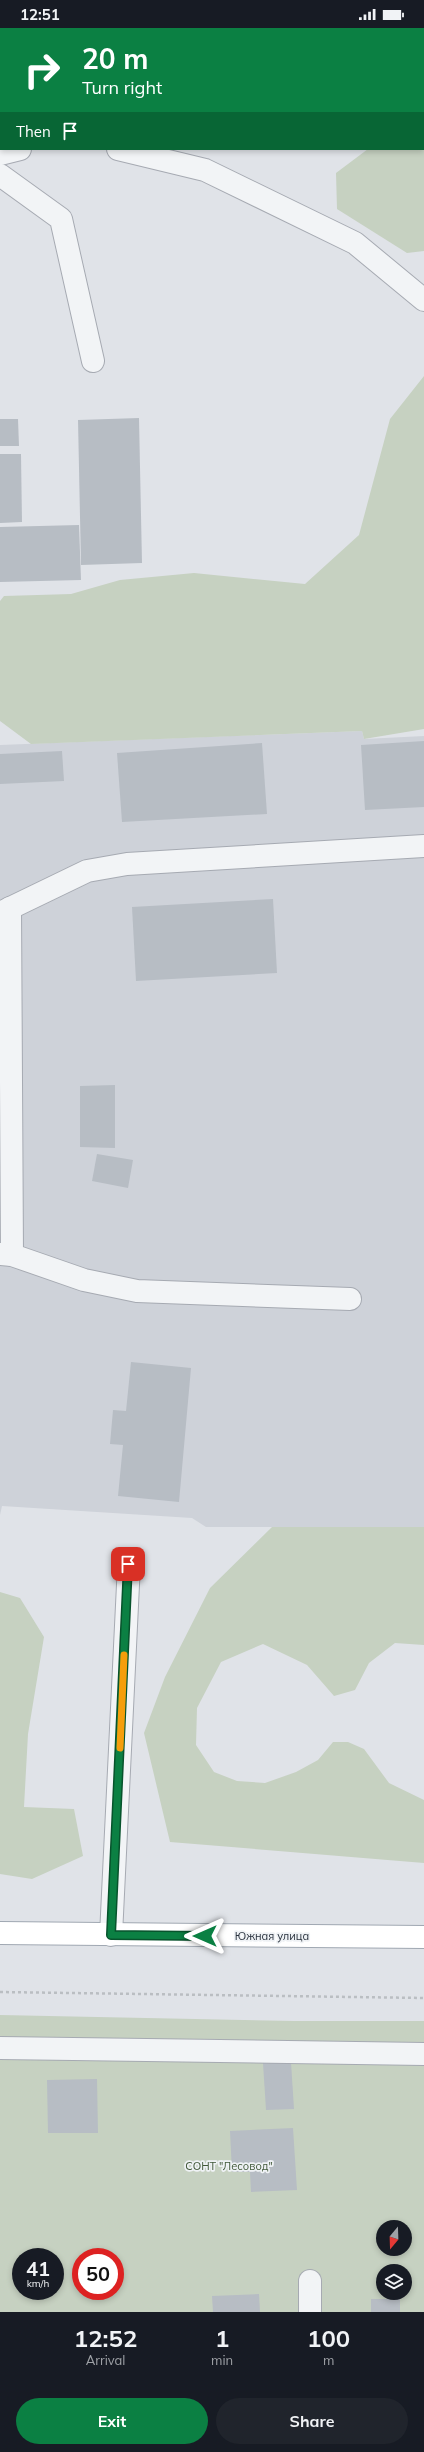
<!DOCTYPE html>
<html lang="en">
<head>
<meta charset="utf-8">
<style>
  body { margin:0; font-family:Mulish,sans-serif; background:#20242c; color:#f1f3f6; height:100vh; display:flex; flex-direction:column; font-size:15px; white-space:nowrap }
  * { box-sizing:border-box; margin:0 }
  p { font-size:13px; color:#9ea1a6 }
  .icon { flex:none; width:22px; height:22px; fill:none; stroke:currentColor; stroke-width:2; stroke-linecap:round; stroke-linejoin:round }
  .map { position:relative; height:2284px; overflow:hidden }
  .details { display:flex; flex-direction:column; background:#171b24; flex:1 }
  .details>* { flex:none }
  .guide { position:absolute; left:0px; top:0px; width:424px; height:122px; box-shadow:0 2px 6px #0003; background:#0b8043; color:#fff; overflow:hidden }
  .needle { width:26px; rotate:199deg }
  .buttons { position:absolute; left:376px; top:2192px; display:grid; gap:8px }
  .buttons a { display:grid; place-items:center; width:36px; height:36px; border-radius:50%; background:#171b24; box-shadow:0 2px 6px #0003; font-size:20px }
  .speed { position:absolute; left:12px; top:2220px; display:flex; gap:8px; font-size:20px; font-weight:700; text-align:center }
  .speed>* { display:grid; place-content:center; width:52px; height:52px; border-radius:50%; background:#171b24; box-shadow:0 2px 6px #0003; line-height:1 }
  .speed small { font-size:10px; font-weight:400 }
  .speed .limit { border:6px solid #d22; background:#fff; color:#111 }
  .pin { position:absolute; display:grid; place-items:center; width:34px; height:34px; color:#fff; margin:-17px; border-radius:8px; box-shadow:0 2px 6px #0006 }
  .me { position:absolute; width:44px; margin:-22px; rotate:270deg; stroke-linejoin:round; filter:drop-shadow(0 0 3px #0008) }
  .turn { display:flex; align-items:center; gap:14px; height:84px; padding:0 16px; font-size:18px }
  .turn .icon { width:52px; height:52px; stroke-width:2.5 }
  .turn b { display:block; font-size:28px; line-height:34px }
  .then { display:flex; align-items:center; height:38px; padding:0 16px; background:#0003; gap:8px; font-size:15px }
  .eta { display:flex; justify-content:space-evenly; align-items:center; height:68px; text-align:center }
  .eta b { font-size:24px; font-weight:700; line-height:28px }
  .primary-button { display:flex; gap:8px; margin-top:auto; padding:8px 16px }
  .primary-button a { flex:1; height:46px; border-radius:24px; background:#0b8043; color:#fff; font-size:16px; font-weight:700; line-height:46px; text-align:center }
  .primary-button a+a { background:#20242c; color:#f1f3f6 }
  .status { display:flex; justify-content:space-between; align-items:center; height:28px; padding:0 20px; background:#171b24; direction:ltr }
  .status svg { height:11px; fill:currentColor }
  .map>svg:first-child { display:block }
  .built { fill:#ced2d9 }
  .green { fill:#c6d1c1; fill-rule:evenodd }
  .building { fill:#b7bdc4 }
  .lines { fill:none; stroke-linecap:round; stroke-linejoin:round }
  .minor-casing { stroke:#a6aab2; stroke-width:24 }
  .major-casing { stroke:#a0a8b2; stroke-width:24 }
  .path { stroke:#babec2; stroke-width:2.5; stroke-dasharray:3 3; stroke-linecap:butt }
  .minor { stroke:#f2f4f6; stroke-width:22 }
  .major { stroke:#fff; stroke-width:22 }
  .route-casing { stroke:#07532c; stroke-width:10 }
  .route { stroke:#0b8043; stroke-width:7 }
  .slow { stroke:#f59e0b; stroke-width:7 }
  .labels { text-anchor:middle; stroke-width:3.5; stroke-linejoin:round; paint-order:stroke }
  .street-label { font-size:11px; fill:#2a323e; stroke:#eff2f5 }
  .park-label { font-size:11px; fill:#405838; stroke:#eff2f5 }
</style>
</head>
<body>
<div class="status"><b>12:51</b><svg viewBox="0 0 49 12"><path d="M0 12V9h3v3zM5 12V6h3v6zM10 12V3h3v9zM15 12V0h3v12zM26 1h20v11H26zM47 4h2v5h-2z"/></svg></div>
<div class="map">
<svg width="424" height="2284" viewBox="0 0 424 2284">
  <rect width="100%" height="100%" fill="#e0e3e8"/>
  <path class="built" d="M362 703 364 711 424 708V1499H206L192 1490 2 1478 0 1487V717Z"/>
  <g class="green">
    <path d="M401 0H424V223L407 225 337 181 336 145 368 121H423V1Z"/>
    <path d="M424 348V701L364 711 362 703 31 716 0 693V573L4 568 71 566 120 552 194 545 305 556 359 507 390 391Z"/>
    <path d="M272 1499H424V1617L395 1615 369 1635 355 1662 334 1668 307 1637 263 1616 221 1634 197 1680 196 1717 214 1744 237 1753 265 1755 296 1744 318 1732 333 1714H348L364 1721 389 1755 424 1772V1835L170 1814 144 1705 165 1649 210 1560Z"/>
    <path d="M0 1564 20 1570 44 1609 28 1706 24 1779 74 1781 83 1828 32 1851 0 1846Z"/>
    <path d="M0 1987 294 1993H424V2284H0ZM383 2199H405V2221H383ZM21 2229H55V2263H21ZM81 2229H115V2263H81ZM383 2243H405V2265H383Z"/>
  </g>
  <g class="building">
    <path d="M139 390 142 535 81 537 78 392Z"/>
    <path d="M0 391H18L19 418H0Z"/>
    <path d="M0 426H21L22 494 0 495Z"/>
    <path d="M79 497 81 552 0 554V499Z"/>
    <path d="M424 713V779L365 782 361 717Z"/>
    <path d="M262 715 267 786 122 794 117 725Z"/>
    <path d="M62 723 64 753 0 756V726Z"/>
    <path d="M273 871 277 945 136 953 132 879Z"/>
    <path d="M115 1057V1120L80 1119V1058Z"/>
    <path d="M97 1126 133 1132 128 1160 92 1153Z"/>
    <path d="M131 1334 191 1340 179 1474 118 1468 123 1417 110 1416 113 1382 126 1383Z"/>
    <path d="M291 2034 294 2081 266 2082 263 2035Z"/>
    <path d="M97 2051 98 2105H48L47 2052Z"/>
    <path d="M293 2100 297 2162 251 2164 250 2144H232L230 2103Z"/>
    <path d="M259 2266 260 2284H213L212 2268Z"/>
    <rect x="371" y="2271" width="29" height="13"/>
  </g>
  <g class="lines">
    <defs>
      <g id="minor">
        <path d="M54 1 55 0"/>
        <path d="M0 52 1 51"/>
        <path d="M118 121 205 142 355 215 424 272"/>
        <path d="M0 126 20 121"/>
        <path d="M0 147 61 191 93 333"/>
        <path d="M10 880 12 1227"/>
        <path d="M0 885 87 843 127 836 424 818"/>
        <path d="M0 1226 12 1227 84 1252 137 1263 350 1271"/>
        <path d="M111 1907 129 1536"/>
        <path d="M0 2020 424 2026"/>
        <path d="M310 2253V2284"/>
      </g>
      <path id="major" d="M0 1905 424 1909"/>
    </defs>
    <use href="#minor" class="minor-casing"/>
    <use href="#major" class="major-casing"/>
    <path class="path" d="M0 1964 424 1970"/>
    <use href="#minor" class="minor"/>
    <use href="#major" class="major"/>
  </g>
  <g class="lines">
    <defs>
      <path id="route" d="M128 1536 111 1907 205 1908"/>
    </defs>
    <use href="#route" class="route-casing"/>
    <use href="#route" class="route"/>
    <path class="slow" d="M120 1720 124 1627"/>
  </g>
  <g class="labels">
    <g class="street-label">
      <text x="272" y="1912">Южная улица</text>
    </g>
    <g class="park-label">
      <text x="229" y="2142">СОНТ "Лесовод"</text>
    </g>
  </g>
</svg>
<div class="buttons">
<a><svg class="needle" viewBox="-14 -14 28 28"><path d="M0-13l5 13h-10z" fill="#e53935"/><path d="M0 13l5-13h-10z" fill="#9ea1a6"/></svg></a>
<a><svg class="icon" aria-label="layers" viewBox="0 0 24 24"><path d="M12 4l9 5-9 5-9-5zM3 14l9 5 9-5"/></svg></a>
</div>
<div class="speed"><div>41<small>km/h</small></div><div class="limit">50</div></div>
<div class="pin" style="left:128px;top:1536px;background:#d93025"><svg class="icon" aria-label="arrive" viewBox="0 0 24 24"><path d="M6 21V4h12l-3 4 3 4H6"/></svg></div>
<svg class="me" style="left:205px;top:1908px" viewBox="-20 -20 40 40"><path d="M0-17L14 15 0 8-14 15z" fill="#0b8043" stroke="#fff" stroke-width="4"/></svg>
<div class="guide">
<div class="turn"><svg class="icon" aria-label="right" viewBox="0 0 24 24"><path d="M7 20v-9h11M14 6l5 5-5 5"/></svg><div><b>20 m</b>Turn right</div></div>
<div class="then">Then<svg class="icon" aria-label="arrive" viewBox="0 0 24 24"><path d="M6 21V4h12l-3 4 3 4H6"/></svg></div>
</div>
</div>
<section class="details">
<div class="eta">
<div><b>12:52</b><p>Arrival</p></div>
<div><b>1</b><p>min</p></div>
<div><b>100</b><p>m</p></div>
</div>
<div class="primary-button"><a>Exit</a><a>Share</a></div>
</section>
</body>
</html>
